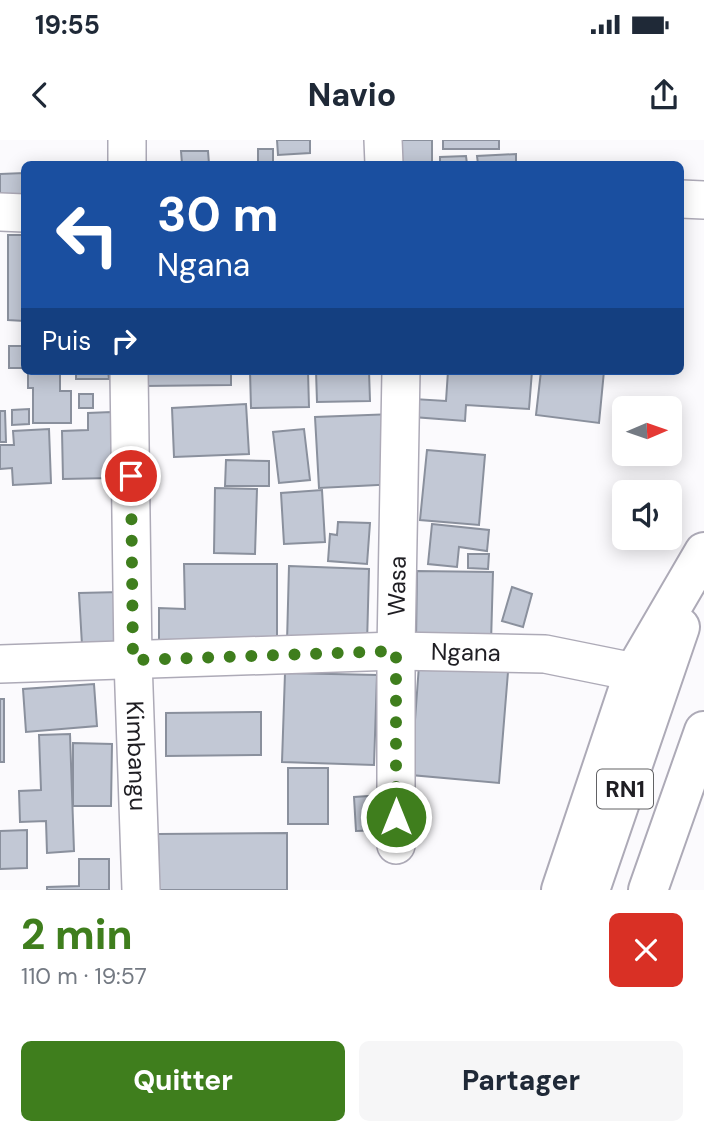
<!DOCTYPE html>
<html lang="fr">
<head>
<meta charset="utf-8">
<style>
  body { margin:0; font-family:"DM Sans",sans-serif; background:#f6f6f7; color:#1f2937; height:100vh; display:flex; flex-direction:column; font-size:26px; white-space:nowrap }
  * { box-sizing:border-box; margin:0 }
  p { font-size:23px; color:#747a83 }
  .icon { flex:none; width:38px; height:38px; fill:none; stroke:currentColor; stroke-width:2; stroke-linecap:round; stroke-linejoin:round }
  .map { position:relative; height:750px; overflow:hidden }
  .panel { display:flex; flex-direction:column; background:#fff; flex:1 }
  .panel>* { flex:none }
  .guide { position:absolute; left:21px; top:21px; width:663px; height:214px; border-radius:10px; box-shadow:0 4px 18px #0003; background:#1a4fa0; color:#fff; overflow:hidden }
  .needle { width:46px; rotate:88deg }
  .fabs { position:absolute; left:612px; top:256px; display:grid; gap:14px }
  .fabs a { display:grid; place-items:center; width:70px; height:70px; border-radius:10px; background:#fff; box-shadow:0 4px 18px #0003; font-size:35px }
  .pin { position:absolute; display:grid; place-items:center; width:60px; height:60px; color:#fff; margin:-30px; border:4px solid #fff; border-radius:50%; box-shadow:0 2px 7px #0007 }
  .me { position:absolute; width:77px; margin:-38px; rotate:0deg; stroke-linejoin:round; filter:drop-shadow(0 0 5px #0008) }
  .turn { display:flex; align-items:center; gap:24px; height:147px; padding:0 21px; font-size:32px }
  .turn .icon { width:91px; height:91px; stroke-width:2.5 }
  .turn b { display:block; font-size:49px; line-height:60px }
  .then { display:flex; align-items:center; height:66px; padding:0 21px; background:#0003; gap:14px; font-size:26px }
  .round { display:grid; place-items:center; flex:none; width:74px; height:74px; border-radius:10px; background:#f6f6f7 }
  .overview { display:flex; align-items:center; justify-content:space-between; height:119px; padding:0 21px }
  h1 { font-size:42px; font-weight:800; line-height:52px; color:#3f7e1d }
  .action { display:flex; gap:14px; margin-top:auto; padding:14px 21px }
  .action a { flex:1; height:80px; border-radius:10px; background:#3f7e1d; color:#fff; font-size:28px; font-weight:800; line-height:80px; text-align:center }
  .action a+a { background:#f6f6f7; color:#1f2937 }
  .status { display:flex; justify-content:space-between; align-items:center; height:49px; padding:0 35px; background:#fff; direction:ltr }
  .status svg { height:19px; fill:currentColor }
  header { display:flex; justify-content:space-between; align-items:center; height:91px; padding:0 21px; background:#fff; font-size:32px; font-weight:800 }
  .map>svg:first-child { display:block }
  .building { fill:#c2c8d5; stroke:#8a909d; stroke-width:2 }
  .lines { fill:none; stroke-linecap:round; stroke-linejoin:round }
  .minor-casing { stroke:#adaab7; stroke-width:40 }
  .highway-casing { stroke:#adaab7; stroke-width:42 }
  .minor { stroke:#fff; stroke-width:37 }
  .highway { stroke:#fff; stroke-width:38 }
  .route { stroke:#3f7e1d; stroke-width:12; stroke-dasharray:0 21.6 }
  .labels { text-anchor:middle; stroke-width:5; stroke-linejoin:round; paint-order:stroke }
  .shield { fill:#fff; stroke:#626265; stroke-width:2 }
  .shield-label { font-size:23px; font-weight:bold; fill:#1f1e23 }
  .street-label { font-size:24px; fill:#1f1e23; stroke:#fff }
</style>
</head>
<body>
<div class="status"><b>19:55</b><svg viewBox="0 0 49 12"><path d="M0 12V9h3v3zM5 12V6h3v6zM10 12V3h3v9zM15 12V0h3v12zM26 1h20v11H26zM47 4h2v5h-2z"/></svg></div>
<header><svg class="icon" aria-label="back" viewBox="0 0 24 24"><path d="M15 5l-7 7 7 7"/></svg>Navio<svg class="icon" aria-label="share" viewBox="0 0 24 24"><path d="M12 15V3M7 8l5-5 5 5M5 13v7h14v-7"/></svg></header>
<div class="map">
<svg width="704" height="750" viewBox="0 0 704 750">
  <rect width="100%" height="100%" fill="#fbfafd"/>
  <g class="building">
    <path d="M277 0H310V13L278 15Z"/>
    <rect x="397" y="0" width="35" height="24"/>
    <rect x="443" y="0" width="56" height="9"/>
    <rect x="258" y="9" width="15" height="15"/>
    <path d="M181 11H208L209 24H182Z"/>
    <path d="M516 14V24H478L477 16Z"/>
    <path d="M466 16 467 24H440V17Z"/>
    <path d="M24 33V55H0V34Z"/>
    <path d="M8 95H24V181L8 180Z"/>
    <rect x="9" y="206" width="15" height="22"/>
    <path d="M28 231H60V251H71V283H33V248H28Z"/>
    <path d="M76 231H108L109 239H76Z"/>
    <path d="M144 231H231V245L144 246Z"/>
    <path d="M250 231H308L309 267 251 268Z"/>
    <path d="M316 231H369L370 261 317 262Z"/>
    <path d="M448 231H532L529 269 466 265 465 281 413 277 414 259 446 261Z"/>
    <path d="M541 231H604L599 283 536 275Z"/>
    <rect x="79" y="254" width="14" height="14"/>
    <path d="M246 264 249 314 174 317 172 268Z"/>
    <path d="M29 269V284L12 285V270Z"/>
    <path d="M0 271H5L6 302H0Z"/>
    <path d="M111 272 113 338 63 339 62 291 88 290V273Z"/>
    <path d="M394 274 397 344 319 348 315 277Z"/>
    <path d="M49 289 51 343 13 345 12 328 0 329V305H14L13 291Z"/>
    <path d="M304 289 310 340 279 343 273 292Z"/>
    <path d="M427 310 485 315 479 385 420 380Z"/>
    <path d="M226 320 269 321V346H225Z"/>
    <path d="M215 348 257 349 255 414 214 413Z"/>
    <path d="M322 350 325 402 284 404 281 353Z"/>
    <path d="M338 382 370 383 367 424 328 421 330 394 337 395Z"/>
    <path d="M432 384 489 390 487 411 459 407 457 427 428 424Z"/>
    <path d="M468 414H489L488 429 468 428Z"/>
    <path d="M184 424H277V507H159V468L185 469Z"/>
    <path d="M289 426 369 429 367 504 287 502Z"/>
    <path d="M417 431 493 432 491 503 416 501Z"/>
    <path d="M512 447 532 454 523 487 502 481Z"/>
    <path d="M121 452 123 504 82 505 79 453Z"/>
    <path d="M419 525 508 532 499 643 411 635Z"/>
    <path d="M285 533 377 535 374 625 282 622Z"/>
    <path d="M94 544 97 586 26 592 23 549Z"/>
    <rect x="0" y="559" width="4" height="63"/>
    <path d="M261 572V615L166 616V573Z"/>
    <path d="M70 594 74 711 47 713 46 681 20 682 19 651 41 650 39 595Z"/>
    <path d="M73 603 112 604 111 666H73Z"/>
    <rect x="288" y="628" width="40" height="56"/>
    <path d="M383 655 385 690 356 691 354 657Z"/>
    <path d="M27 690V728L0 729V691Z"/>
    <path d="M287 693V750H159L158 694Z"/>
    <path d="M79 719H109V750H47V747L79 746Z"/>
  </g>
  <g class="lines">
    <defs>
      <g id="minor">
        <path d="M383 0 384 24"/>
        <path d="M127 24V0"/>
        <path d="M681 59 704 60"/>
        <path d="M0 72 24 73"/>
        <path id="s1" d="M129 231 133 520 141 750"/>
        <path id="s2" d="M0 524 396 511 545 514 634 532"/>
        <path id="s3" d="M396 705V511L401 231"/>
      </g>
      <g id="highway">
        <path d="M561 750 634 532 704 412"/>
        <path d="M590 750 680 487"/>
        <path d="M648 750 704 591"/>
      </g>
    </defs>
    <use href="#minor" class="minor-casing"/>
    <use href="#highway" class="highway-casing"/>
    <use href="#minor" class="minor"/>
    <use href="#highway" class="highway"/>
  </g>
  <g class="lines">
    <path class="route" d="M131 336 133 520 396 511V677"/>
  </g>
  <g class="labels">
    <rect class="shield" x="597" y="629.5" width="56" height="39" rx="5"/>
    <g class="shield-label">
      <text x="625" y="657">RN1</text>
    </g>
    <g class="street-label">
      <text dy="8" stroke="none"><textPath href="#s3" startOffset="259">Wasa</textPath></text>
      <text dy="8" stroke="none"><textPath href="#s2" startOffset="466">Ngana</textPath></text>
      <text dy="8" stroke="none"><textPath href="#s1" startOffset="385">Kimbangu</textPath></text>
    </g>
  </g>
</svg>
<div class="fabs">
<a><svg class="needle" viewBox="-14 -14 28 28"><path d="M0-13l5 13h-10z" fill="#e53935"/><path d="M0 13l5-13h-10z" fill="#747a83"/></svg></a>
<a><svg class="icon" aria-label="sound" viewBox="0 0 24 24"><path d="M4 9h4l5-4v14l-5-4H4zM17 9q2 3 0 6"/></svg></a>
</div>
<div class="pin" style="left:131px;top:336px;background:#d93025"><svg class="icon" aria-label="arrive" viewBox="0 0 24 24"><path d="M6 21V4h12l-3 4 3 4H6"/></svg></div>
<svg class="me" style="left:396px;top:677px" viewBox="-20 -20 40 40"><circle r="17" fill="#3f7e1d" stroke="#fff" stroke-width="3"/><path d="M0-11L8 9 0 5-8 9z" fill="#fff"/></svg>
<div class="guide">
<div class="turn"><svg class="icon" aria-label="left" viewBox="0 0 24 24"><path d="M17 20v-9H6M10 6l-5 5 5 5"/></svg><div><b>30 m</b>Ngana</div></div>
<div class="then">Puis<svg class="icon" aria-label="right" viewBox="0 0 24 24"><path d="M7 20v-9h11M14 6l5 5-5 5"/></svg></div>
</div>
</div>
<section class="panel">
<div class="overview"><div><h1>2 min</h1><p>110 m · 19:57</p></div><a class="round" style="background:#d93025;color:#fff"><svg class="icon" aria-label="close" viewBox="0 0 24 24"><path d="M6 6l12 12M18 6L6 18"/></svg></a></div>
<div class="action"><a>Quitter</a><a>Partager</a></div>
</section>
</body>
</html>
